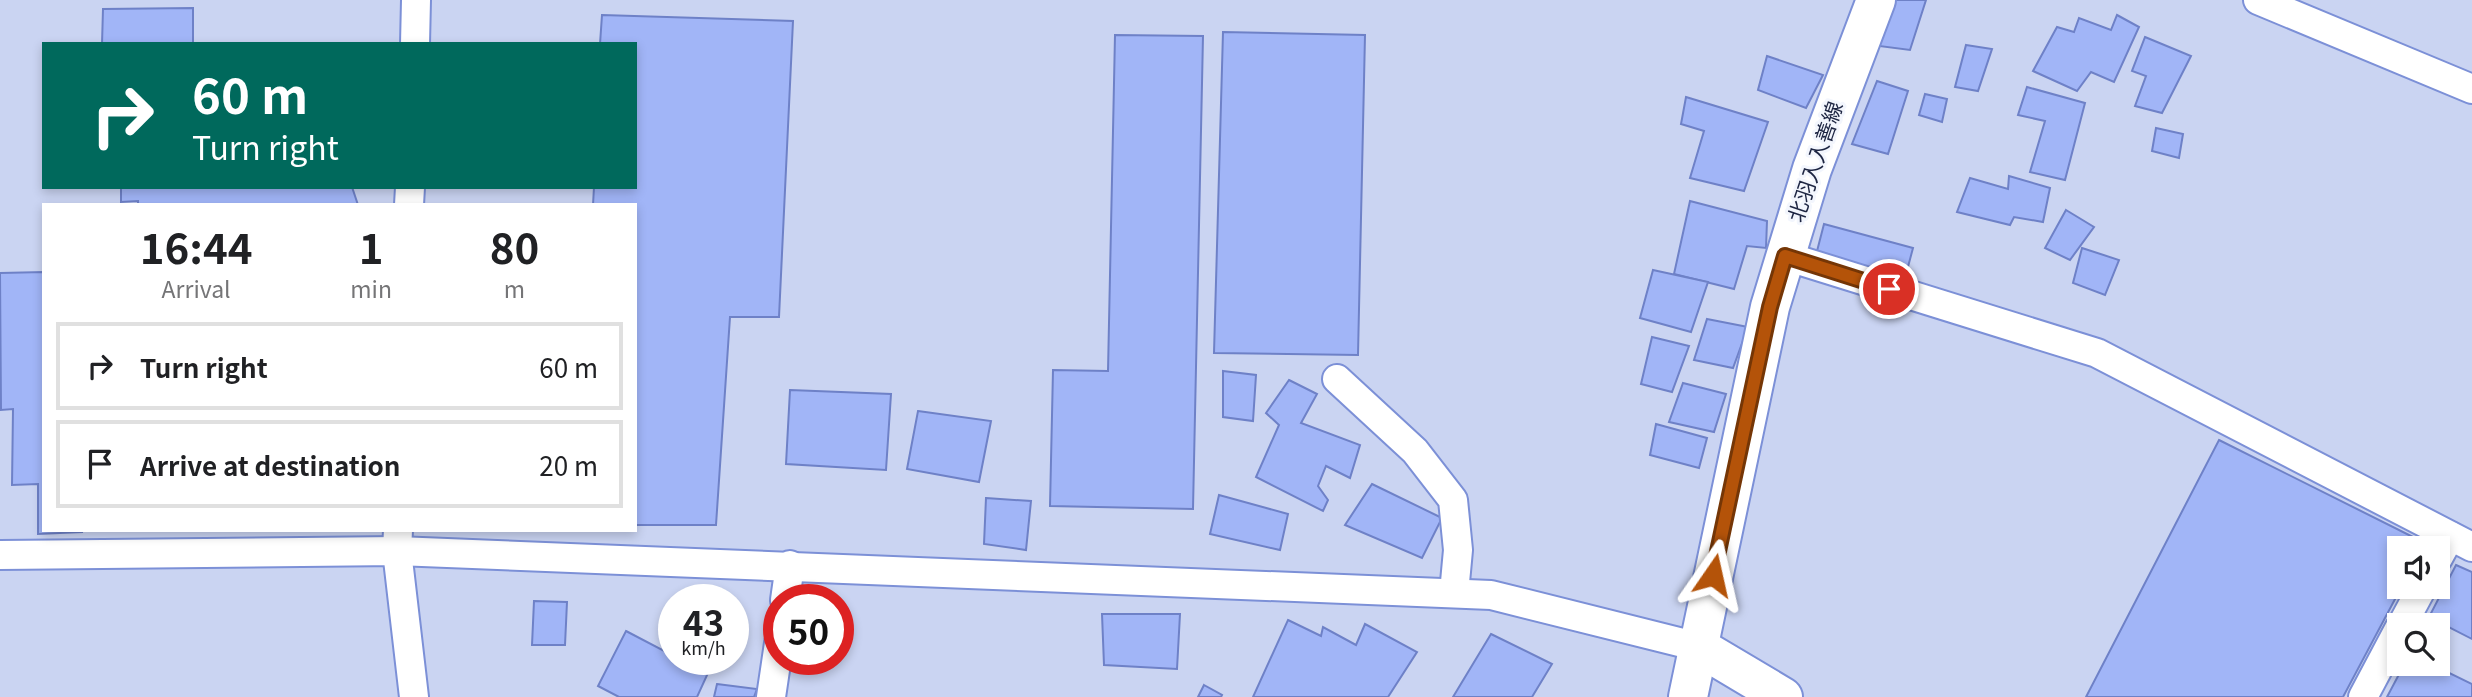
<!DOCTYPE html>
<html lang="en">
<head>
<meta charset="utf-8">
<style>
  body { margin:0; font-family:Georgia,"Noto Sans JP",serif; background:#f6f6f6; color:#202124; height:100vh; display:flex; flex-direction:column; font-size:26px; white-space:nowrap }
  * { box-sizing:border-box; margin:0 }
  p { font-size:23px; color:#757577 }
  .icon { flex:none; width:38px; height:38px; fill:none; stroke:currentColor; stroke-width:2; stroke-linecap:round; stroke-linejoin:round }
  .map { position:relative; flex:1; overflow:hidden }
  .drawer { position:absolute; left:42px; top:203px; width:595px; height:329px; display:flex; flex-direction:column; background:#fff; border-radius:0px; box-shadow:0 4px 10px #0003 }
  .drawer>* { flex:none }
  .guide { position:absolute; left:42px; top:42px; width:595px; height:147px; border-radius:0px; box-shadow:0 4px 10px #0003; background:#00695c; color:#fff; overflow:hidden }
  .tools { position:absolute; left:2387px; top:536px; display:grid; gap:14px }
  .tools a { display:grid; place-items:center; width:63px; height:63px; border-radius:0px; background:#fff; box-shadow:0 4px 10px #0003; font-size:35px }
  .speed { position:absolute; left:658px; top:584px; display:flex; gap:14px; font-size:35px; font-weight:700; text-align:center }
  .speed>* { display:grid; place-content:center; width:91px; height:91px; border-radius:50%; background:#fff; box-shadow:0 4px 10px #0003; line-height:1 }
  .speed small { font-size:18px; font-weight:400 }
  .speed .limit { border:10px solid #d22; background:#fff; color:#111 }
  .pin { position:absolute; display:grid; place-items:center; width:60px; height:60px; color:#fff; margin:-30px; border:4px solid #fff; border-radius:50%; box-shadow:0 2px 7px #0007 }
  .me { position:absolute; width:77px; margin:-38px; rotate:11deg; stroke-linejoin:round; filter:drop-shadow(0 0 5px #0008) }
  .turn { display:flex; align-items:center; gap:24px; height:147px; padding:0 35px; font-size:32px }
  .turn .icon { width:91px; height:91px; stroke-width:2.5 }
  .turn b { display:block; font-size:49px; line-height:60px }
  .eta { display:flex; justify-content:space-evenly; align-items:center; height:119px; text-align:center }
  .eta b { font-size:42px; font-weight:700; line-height:49px }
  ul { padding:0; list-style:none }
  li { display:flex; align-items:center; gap:21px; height:88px; margin:0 14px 10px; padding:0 21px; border:4px solid #e0e0e0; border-radius:0px }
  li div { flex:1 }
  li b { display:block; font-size:26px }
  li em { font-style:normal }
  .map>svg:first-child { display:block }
  .building { fill:#a1b5f7; stroke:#6e81c7; stroke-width:2 }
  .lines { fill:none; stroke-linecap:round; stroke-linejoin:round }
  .street-casing { stroke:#7c90d7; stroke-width:32 }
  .secondary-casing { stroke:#7c90d7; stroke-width:42 }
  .street { stroke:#fff; stroke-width:28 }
  .secondary { stroke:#fff; stroke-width:38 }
  .route-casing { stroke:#753606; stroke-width:18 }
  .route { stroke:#b45309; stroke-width:12 }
  .labels { text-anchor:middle; stroke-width:6; stroke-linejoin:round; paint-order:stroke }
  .street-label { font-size:21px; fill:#1d2542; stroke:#f3f6fd }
</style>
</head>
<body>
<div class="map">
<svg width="2472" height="697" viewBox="0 0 2472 697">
  <rect width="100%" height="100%" fill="#cad4f2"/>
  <g class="building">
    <path d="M1892 0H1926L1910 50 1879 46Z"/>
    <path d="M193 8V44H102L103 9Z"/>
    <path d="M602 15 793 21 779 317H730L716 525H635V205H593L594 187H635V44H600Z"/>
    <path d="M2117 15 2139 27 2114 82 2091 72 2077 91 2033 71 2057 27 2074 32 2079 18 2111 30Z"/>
    <path d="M1223 32 1365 35 1358 355 1214 353Z"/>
    <path d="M1115 35 1203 36 1193 509 1050 506 1053 370 1108 371Z"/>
    <path d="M2145 37 2191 56 2162 113 2135 106 2146 76 2132 71Z"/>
    <path d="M1966 45 1992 49 1978 91 1955 87Z"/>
    <path d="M1767 56 1823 75 1806 108 1758 90Z"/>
    <path d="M1877 81 1908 91 1888 154 1852 144Z"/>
    <path d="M2027 87 2085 103 2065 180 2030 172 2045 121 2018 115Z"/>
    <path d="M1925 94 1947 99 1942 122 1919 115Z"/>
    <path d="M1686 97 1768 122 1744 191 1690 178 1704 131 1681 124Z"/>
    <path d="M2156 128 2183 134 2179 158 2152 151Z"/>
    <path d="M2009 176 2050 188 2043 222 2014 217 2010 225 1957 212 1970 178 2008 189Z"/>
    <path d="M121 187H352L358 205H138V201L121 202Z"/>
    <path d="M1690 201 1767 221 1766 248 1747 246 1734 289 1674 274Z"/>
    <path d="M2066 210 2094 227 2070 260 2045 248Z"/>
    <path d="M1824 224 1913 248 1905 278 1816 255Z"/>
    <path d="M2082 248 2119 260 2105 295 2073 283Z"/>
    <path d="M1653 270 1708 282 1691 332 1640 318Z"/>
    <path d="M44 272V530L83 532 38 534V484L12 485 13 409 1 410 0 273Z"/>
    <path d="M1707 319 1748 327 1733 368 1694 360Z"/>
    <path d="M1652 337 1689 346 1672 392 1641 384Z"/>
    <path d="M1223 371 1256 375 1253 421 1223 417Z"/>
    <path d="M1289 380 1317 394 1301 423 1360 445 1350 478 1326 466 1318 486 1328 500 1323 511 1256 477 1279 425 1266 413Z"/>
    <path d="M1683 383 1726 394 1714 432 1669 422Z"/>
    <path d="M790 390 891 394 886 470 786 464Z"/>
    <path d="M918 411 991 421 979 482 907 469Z"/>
    <path d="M1656 424 1707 438 1699 468 1650 455Z"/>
    <path d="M2219 440 2425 543 2422 548H2399V586H2402L2343 697H2086Z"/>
    <path d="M1372 484 1442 518 1422 558 1345 525Z"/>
    <path d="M1219 495 1288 514 1280 550 1210 534Z"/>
    <path d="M986 498 1031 501 1026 550 984 544Z"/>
    <path d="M2456 565 2472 572V639L2429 617Z"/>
    <path d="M534 601 567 602 565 645H532Z"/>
    <path d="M1102 614H1180L1177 669 1104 665Z"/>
    <path d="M1288 620 1321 636 1323 627 1356 645 1365 624 1417 652 1388 697H1253Z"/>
    <path d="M626 631 674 656V660H682L708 673 697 697H619L598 686Z"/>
    <path d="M1491 634 1552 664 1532 697H1453Z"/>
    <path d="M2405 663H2429L2472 684V697H2387Z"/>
    <path d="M717 684 757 689 754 697H714Z"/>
    <path d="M1204 685 1222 695 1221 697H1198Z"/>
  </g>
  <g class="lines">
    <defs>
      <g id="street">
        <path d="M2258 0 2472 89"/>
        <path d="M415 44 416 0"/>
        <path d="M409 205 410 187"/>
        <path d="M1785 256 2097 353 2472 547"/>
        <path d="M1337 379 1415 451 1453 500 1458 550 1454 593"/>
        <path d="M398 530 397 551 414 697"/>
        <path d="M0 555 397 551 1491 595 1699 647"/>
        <path d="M2438 558 2450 536"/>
        <path d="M785 600 790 565"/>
        <path d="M2402 625 2423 586"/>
        <path d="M771 697 779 643"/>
        <path d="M2363 697 2399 629"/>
      </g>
      <g id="secondary">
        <path d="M1699 647 1783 697"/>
        <path d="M1688 697 1770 307 1812 169 1876 0"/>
      </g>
    </defs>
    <use href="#street" class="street-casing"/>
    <use href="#secondary" class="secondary-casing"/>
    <use href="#street" class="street"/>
    <use href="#secondary" class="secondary"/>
  </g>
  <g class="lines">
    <defs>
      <path id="route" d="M1713 575 1770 307 1785 256 1889 289"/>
    </defs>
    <use href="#route" class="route-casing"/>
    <use href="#route" class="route"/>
  </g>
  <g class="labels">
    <g class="street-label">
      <text transform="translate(1816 162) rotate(-71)" y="7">北羽入入善線</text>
    </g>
  </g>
</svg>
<div class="tools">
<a><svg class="icon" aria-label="sound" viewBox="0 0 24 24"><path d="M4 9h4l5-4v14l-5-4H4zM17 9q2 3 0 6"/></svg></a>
<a><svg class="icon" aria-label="search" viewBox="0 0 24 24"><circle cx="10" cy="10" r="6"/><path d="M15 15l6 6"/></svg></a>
</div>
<div class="speed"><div>43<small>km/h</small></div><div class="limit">50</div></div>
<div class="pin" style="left:1889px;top:289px;background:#d93025"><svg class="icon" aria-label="arrive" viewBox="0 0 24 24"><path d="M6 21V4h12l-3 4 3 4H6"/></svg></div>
<svg class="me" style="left:1713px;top:575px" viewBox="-20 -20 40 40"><path d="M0-17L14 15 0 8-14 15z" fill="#b45309" stroke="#fff" stroke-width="4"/></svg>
<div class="guide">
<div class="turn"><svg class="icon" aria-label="right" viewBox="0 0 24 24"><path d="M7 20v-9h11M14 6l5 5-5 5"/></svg><div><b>60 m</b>Turn right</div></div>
</div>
<section class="drawer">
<div class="eta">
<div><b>16:44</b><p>Arrival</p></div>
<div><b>1</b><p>min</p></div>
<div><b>80</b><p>m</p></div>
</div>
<ul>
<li><svg class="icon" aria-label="right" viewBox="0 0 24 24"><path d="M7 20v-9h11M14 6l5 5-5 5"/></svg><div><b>Turn right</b></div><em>60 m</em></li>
<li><svg class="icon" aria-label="arrive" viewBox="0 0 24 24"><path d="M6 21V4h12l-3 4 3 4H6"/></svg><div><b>Arrive at destination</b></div><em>20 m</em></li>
</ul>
</section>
</div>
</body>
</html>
